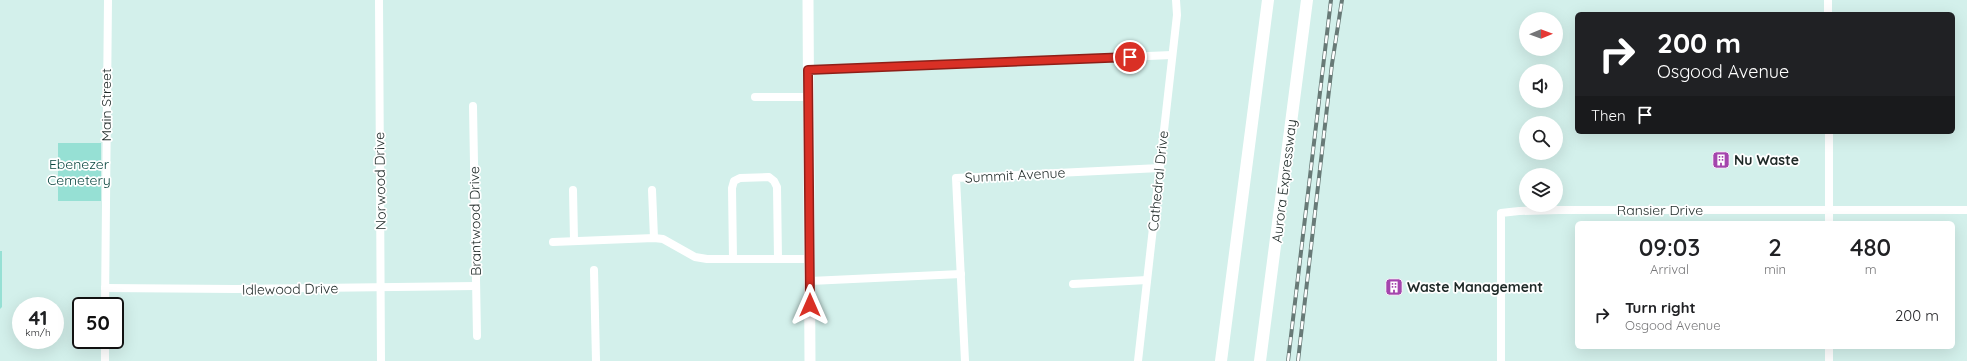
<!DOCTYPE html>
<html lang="en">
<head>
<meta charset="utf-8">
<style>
  body { margin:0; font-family:Quicksand,sans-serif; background:#f2f2f2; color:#202124; height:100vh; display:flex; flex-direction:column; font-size:15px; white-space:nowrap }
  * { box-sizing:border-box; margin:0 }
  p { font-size:13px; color:#757577 }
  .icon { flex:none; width:22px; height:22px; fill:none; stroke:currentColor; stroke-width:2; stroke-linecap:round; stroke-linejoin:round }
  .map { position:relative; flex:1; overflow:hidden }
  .details { position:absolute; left:1575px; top:221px; width:380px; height:128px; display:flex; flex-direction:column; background:#fff; border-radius:6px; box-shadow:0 4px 16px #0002 }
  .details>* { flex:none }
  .guide { position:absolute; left:1575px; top:12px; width:380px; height:122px; border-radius:6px; box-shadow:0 4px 16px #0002; background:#202124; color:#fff; overflow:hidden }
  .needle { width:26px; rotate:89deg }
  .tools { position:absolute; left:1519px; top:12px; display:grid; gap:8px }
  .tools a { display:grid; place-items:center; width:44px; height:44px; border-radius:50%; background:#fff; box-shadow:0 4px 16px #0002; font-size:20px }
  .speed { position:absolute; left:12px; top:297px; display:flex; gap:8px; font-size:20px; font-weight:700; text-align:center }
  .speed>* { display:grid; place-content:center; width:52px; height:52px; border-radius:50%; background:#fff; box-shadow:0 4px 16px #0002; line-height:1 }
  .speed small { font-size:10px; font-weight:400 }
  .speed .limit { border:2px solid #111; border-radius:6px; background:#fff; color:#111 }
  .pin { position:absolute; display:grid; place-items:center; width:34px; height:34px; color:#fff; margin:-17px; border:2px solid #fff; border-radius:50%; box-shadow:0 1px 4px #0007 }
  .me { position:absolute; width:44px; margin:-22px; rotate:0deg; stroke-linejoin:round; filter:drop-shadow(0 0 3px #0008) }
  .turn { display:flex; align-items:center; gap:14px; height:84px; padding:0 16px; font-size:18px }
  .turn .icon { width:52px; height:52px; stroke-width:2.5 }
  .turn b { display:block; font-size:28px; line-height:34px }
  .then { display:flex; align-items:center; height:38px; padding:0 16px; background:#0003; gap:8px; font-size:15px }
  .eta { display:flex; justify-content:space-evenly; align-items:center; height:68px; text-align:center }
  .eta b { font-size:24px; font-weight:600; line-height:28px }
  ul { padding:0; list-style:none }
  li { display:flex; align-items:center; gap:12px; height:52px; padding:0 16px }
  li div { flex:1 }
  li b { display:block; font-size:15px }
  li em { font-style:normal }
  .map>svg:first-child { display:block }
  .green { fill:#96e0d4 }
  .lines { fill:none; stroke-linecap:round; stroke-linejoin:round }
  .minor { stroke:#fff; stroke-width:8 }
  .major { stroke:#fff; stroke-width:11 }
  .highway { stroke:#fff; stroke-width:12 }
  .rail-casing { stroke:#687a77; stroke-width:4 }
  .rail { stroke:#fff; stroke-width:2.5; stroke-dasharray:8; stroke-linecap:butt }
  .route-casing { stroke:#8d1f18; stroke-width:10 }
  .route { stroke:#d93025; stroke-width:7 }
  .labels { text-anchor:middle; stroke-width:3.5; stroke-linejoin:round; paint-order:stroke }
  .street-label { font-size:14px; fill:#1e2927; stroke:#fff }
  .poi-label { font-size:14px; font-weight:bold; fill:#1e2927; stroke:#fff; text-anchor:start }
  .park-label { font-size:14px; fill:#0b4740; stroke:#fff }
</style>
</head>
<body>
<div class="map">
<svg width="1967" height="361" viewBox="0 0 1967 361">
  <rect width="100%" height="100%" fill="#d3f0eb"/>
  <g class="green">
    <rect x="58" y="143" width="43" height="58"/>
    <path d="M0 251H2V307L0 309Z"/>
  </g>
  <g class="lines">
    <g class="minor">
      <path d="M379 0 381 361"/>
      <path d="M1828 0V14"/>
      <path d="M808 70 1172 55"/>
      <path d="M755 97H809"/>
      <path d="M473 106 477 336"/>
      <path d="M1829 132V223"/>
      <path d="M573 190 574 241"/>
      <path d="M652 190 654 238"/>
      <path d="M553 242 654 238 663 239 695 257 707 259H810"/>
      <path d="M733 259 732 188 734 181 740 178 769 177 774 181 777 187 778 259"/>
      <path d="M594 270 596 361"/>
      <path d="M810 281 961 274"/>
      <path d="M1073 284 1147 280"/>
      <path d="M105 288 236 289 476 286"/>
      <path d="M105 306 108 0"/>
      <path d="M105 361V340"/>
      <path d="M965 361 956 178 1160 168"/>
      <path d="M1138 361 1177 15 1176 0"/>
      <path d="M1501 361V213L1519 211 1559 210H1967"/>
      <path d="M1829 361V347"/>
    </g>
    <path class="major" d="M808 0 810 361"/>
    <g class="highway">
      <path d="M1221 361 1268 0"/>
      <path d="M1260 361 1307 0"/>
    </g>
    <defs>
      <g id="rail">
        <path d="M1288 361 1331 0"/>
        <path d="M1298 361 1332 64 1342 0"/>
      </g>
    </defs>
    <use href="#rail" class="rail-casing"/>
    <use href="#rail" class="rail"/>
  </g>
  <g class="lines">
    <defs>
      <path id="route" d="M810 305 808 70 1130 57"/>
    </defs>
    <use href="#route" class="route-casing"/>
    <use href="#route" class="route"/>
  </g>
  <defs>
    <symbol id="building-square" viewBox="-11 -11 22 22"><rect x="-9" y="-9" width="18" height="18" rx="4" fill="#a445ad" stroke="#fff"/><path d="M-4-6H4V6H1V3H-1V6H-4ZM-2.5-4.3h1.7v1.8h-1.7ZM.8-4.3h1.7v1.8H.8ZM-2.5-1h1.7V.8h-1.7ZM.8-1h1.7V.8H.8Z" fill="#fff"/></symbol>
  </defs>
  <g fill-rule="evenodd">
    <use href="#building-square" x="1711" y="150" width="20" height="20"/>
    <use href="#building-square" x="1384" y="277" width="20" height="20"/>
  </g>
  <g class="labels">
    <g class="street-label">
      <text transform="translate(106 105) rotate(-90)" y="5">Main Street</text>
      <text transform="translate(1015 175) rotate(-3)" y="5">Summit Avenue</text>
      <text transform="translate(380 181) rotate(-91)" y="5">Norwood Drive</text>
      <text transform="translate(1158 181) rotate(-84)" y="5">Cathedral Drive</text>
      <text transform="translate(1284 181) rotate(-83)" y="5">Aurora Expressway</text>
      <text x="1660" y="215">Ransier Drive</text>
      <text transform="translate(475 221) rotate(-91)" y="5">Brantwood Drive</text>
      <text transform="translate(290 289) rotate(-1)" y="5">Idlewood Drive</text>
    </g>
    <g class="poi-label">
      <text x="1734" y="165">Nu Waste</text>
      <text x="1407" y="292">Waste Management</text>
    </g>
    <g class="park-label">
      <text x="79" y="169">Ebenezer<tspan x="79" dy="16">Cemetery</tspan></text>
    </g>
  </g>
</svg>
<div class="tools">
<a><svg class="needle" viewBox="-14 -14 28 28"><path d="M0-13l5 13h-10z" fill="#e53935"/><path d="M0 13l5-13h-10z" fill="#757577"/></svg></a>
<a><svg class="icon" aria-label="sound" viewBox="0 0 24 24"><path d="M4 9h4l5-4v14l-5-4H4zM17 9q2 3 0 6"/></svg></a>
<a><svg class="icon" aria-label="search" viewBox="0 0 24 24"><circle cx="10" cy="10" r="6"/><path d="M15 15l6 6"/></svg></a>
<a><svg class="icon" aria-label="layers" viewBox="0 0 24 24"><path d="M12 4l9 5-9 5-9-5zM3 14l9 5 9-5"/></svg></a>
</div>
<div class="speed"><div>41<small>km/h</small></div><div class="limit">50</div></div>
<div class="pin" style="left:1130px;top:57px;background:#d93025"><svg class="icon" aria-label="arrive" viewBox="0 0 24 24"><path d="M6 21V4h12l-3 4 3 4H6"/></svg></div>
<svg class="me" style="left:810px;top:305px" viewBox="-20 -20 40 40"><path d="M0-17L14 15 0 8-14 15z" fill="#d93025" stroke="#fff" stroke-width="4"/></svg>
<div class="guide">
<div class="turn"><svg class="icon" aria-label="right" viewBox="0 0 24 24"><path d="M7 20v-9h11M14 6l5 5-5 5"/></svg><div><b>200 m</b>Osgood Avenue</div></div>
<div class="then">Then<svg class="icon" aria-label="arrive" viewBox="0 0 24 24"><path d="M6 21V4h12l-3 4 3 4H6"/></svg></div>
</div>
<section class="details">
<div class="eta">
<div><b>09:03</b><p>Arrival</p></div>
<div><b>2</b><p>min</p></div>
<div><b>480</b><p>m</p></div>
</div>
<ul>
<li><svg class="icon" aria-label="right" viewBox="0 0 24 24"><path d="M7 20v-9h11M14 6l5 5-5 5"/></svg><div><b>Turn right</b><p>Osgood Avenue</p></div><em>200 m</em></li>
</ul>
</section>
</div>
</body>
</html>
